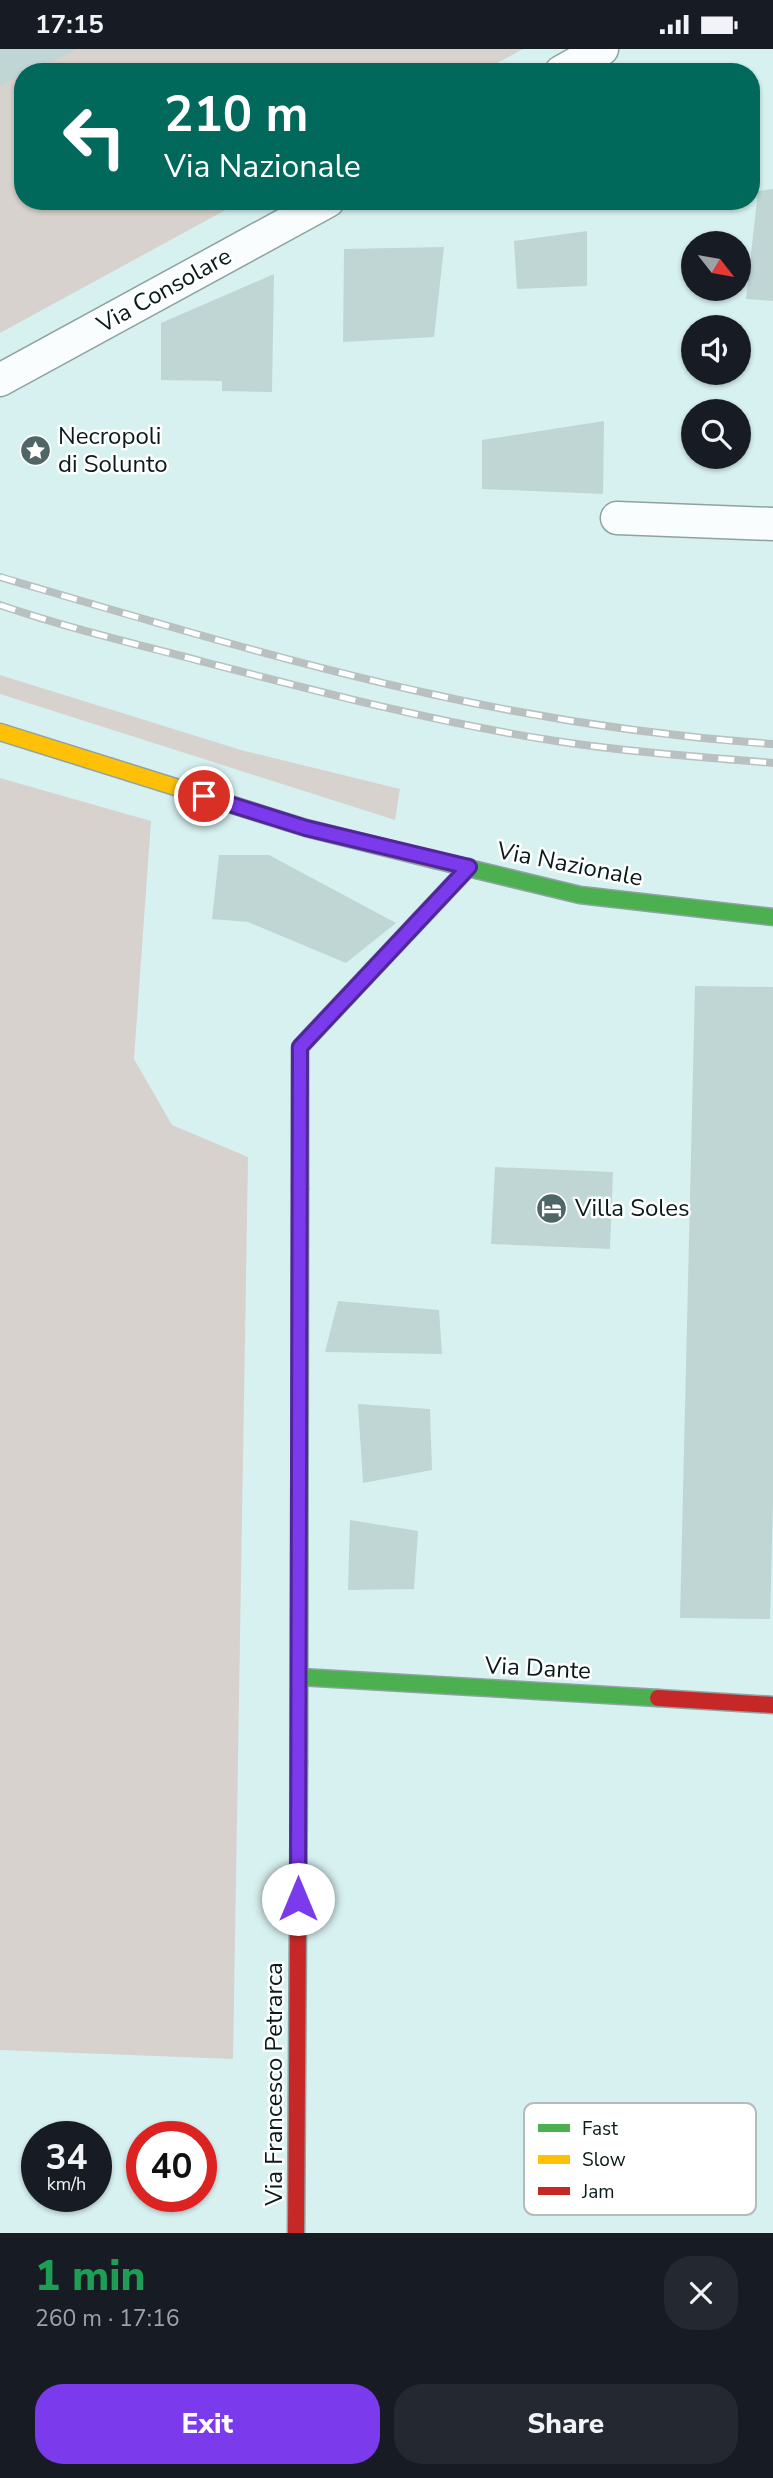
<!DOCTYPE html>
<html lang="en">
<head>
<meta charset="utf-8">
<style>
  body { margin:0; font-family:"Nunito Sans",sans-serif; background:#242831; color:#f1f3f6; height:100vh; display:flex; flex-direction:column; font-size:26px; white-space:nowrap }
  * { box-sizing:border-box; margin:0 }
  p { font-size:23px; color:#9ea1a6 }
  .icon { flex:none; width:38px; height:38px; fill:none; stroke:currentColor; stroke-width:2; stroke-linecap:round; stroke-linejoin:round }
  .map { position:relative; height:2184px; overflow:hidden }
  .sheet { display:flex; flex-direction:column; background:#171b24; flex:1 }
  .sheet>* { flex:none }
  .guide { position:absolute; left:14px; top:14px; width:746px; height:147px; border-radius:28px; box-shadow:0 2px 5px #0004; background:#00695c; color:#fff; overflow:hidden }
  .needle { width:46px; rotate:121deg }
  .tools { position:absolute; left:681px; top:182px; display:grid; gap:14px }
  .tools a { display:grid; place-items:center; width:70px; height:70px; border-radius:50%; background:#171b24; box-shadow:0 2px 5px #0004; font-size:35px }
  .speed { position:absolute; left:21px; top:2072px; display:flex; gap:14px; font-size:35px; font-weight:700; text-align:center }
  .speed>* { display:grid; place-content:center; width:91px; height:91px; border-radius:50%; background:#171b24; box-shadow:0 2px 5px #0004; line-height:1 }
  .speed small { font-size:18px; font-weight:400 }
  .speed .limit { border:10px solid #d22; background:#fff; color:#111 }
  .pin { position:absolute; display:grid; place-items:center; width:60px; height:60px; color:#fff; margin:-30px; border:4px solid #fff; border-radius:50%; box-shadow:0 2px 7px #0007 }
  .me { position:absolute; width:77px; margin:-38px; rotate:0deg; stroke-linejoin:round; filter:drop-shadow(0 0 5px #0008) }
  .turn { display:flex; align-items:center; gap:24px; height:147px; padding:0 35px; font-size:32px }
  .turn .icon { width:91px; height:91px; stroke-width:2.5 }
  .turn b { display:block; font-size:49px; line-height:60px }
  .round { display:grid; place-items:center; flex:none; width:74px; height:74px; border-radius:28px; background:#242831 }
  .head { display:flex; align-items:center; justify-content:space-between; height:119px; padding:0 35px }
  h1 { font-size:42px; font-weight:800; line-height:52px; color:#1e9e55 }
  .primary-button { display:flex; gap:14px; margin-top:auto; padding:14px 35px }
  .primary-button a { flex:1; height:80px; border-radius:28px; background:#7c3aed; color:#fff; font-size:28px; font-weight:800; line-height:80px; text-align:center }
  .primary-button a+a { background:#242831; color:#f1f3f6 }
  .status { display:flex; justify-content:space-between; align-items:center; height:49px; padding:0 35px; background:#171b24; direction:ltr }
  .status svg { height:19px; fill:currentColor }
  .map>svg:first-child { display:block }
  .green { fill:#d7d2cd }
  .building { fill:#c0d6d5 }
  .lines { fill:none; stroke-linecap:round; stroke-linejoin:round }
  .street-casing { stroke:#8ea2a1; stroke-width:35 }
  .fast-casing { stroke:#8ea2a1; stroke-width:19 }
  .slow-casing { stroke:#8ea2a1; stroke-width:19 }
  .jam-casing { stroke:#8ea2a1; stroke-width:19 }
  .street { stroke:#f9fdfd; stroke-width:32 }
  .fast { stroke:#4caf50; stroke-width:16 }
  .slow { stroke:#ffc107; stroke-width:16 }
  .jam { stroke:#c62828; stroke-width:16 }
  .rail-casing { stroke:#b8c0c0; stroke-width:8 }
  .rail { stroke:#fff; stroke-width:5; stroke-dasharray:16; stroke-linecap:butt }
  .route-casing { stroke:#51269a; stroke-width:18 }
  .route { stroke:#7c3aed; stroke-width:12 }
  .labels { text-anchor:middle; stroke-width:5; stroke-linejoin:round; paint-order:stroke }
  .street-label { font-size:24px; fill:#081a1a; stroke:#fff }
  .poi-label { font-size:24px; fill:#081a1a; stroke:#fff; text-anchor:start }
  .key { fill:#fff; stroke:#b5baba; stroke-width:2 }
  .key-label { font-size:19px; fill:#081a1a }
</style>
</head>
<body>
<div class="status"><b>17:15</b><svg viewBox="0 0 49 12"><path d="M0 12V9h3v3zM5 12V6h3v6zM10 12V3h3v9zM15 12V0h3v12zM26 1h20v11H26zM47 4h2v5h-2z"/></svg></div>
<div class="map">
<svg width="773" height="2184" viewBox="0 0 773 2184">
  <rect width="100%" height="100%" fill="#d7f1f0"/>
  <g class="green">
    <path d="M0 0H523L481 23H23V152H242L0 284Z"/>
    <path d="M0 626 241 701 400 740 395 771 0 645Z"/>
    <path d="M0 729 151 772 134 1010 172 1076 248 1108 233 2010 0 2001Z"/>
  </g>
  <g class="building">
    <path d="M0 0H77L30 23H23V26L0 37Z"/>
    <path d="M773 140V252L746 250 758 142Z"/>
    <path d="M587 182V237L517 240 514 192Z"/>
    <path d="M444 198 434 288 343 293 344 200Z"/>
    <path d="M274 225 272 343 222 342V332L161 331V274Z"/>
    <path d="M604 372 603 445 482 440V391Z"/>
    <path d="M219 806H269L396 874 346 914 248 873 212 870Z"/>
    <path d="M695 937 773 938V1453L770 1570 680 1569Z"/>
    <path d="M495 1118 613 1123 610 1200 491 1195Z"/>
    <path d="M338 1252 439 1261 442 1305 325 1303Z"/>
    <path d="M358 1355 430 1360 432 1421 363 1434Z"/>
    <path d="M350 1471 418 1482 414 1540 348 1541Z"/>
  </g>
  <g class="lines">
    <defs>
      <g id="street">
        <path d="M561 23 602 0"/>
        <path d="M0 331 328 152"/>
        <path d="M617 469 773 475"/>
      </g>
      <g id="fast">
        <path d="M435 811 580 846 773 868"/>
        <path d="M300 1628 658 1649"/>
      </g>
      <g id="slow">
        <path d="M0 683 306 779 435 811"/>
        <path d="M299 1713 300 1140"/>
      </g>
      <g id="jam">
        <path d="M300 1140V998L469 818"/>
        <path d="M658 1649 773 1656"/>
        <path d="M296 2184 299 1713"/>
      </g>
    </defs>
    <use href="#street" class="street-casing"/>
    <use href="#fast" class="fast-casing"/>
    <use href="#slow" class="slow-casing"/>
    <use href="#jam" class="jam-casing"/>
    <use href="#street" class="street"/>
    <use href="#fast" class="fast"/>
    <use href="#slow" class="slow"/>
    <use href="#jam" class="jam"/>
    <defs>
      <g id="rail">
        <path d="M0 528C143 570 286 613 431 645 543 670 659 687 773 695"/>
        <path d="M0 556C67 579 136 595 204 613 320 643 438 674 556 692 628 703 701 708 773 714"/>
      </g>
    </defs>
    <use href="#rail" class="rail-casing"/>
    <use href="#rail" class="rail"/>
  </g>
  <g class="lines">
    <defs>
      <path id="route" d="M204 747 306 779 469 818 300 998 298 1850"/>
    </defs>
    <use href="#route" class="route-casing"/>
    <use href="#route" class="route"/>
  </g>
  <defs>
    <symbol id="sight-disc" viewBox="-11 -11 22 22"><circle r="9.5" fill="#506565" stroke="#fff"/><path d="M0-6L1.8-2.2L6-1.7L2.9 1.2L3.7 5.4L0 3.3L-3.7 5.4L-2.9 1.2L-6-1.7L-1.8-2.2Z" fill="#fff"/></symbol>
    <symbol id="hotel-disc" viewBox="-11 -11 22 22"><circle r="9.5" fill="#506565" stroke="#fff"/><path d="M-6-4.5h1.5V1H6V5H4.5V3h-9V5H-6ZM-4 0a1.8 1.8 0 1 1 3.6 0ZM.5 0V-2.5h3Q6-2.5 6 0Z" fill="#fff"/></symbol>
  </defs>
  <g fill-rule="evenodd">
    <use href="#sight-disc" x="18" y="384" width="35" height="35"/>
    <use href="#hotel-disc" x="534" y="1142" width="35" height="35"/>
  </g>
  <g class="labels">
    <g class="street-label">
      <text transform="translate(164 241) rotate(-29)" y="8">Via Consolare</text>
      <text transform="translate(570 815) rotate(11)" y="8">Via Nazionale</text>
      <text transform="translate(538 1619) rotate(3)" y="8">Via Dante</text>
      <text transform="translate(274 2035) rotate(-90)" y="8">Via Francesco Petrarca</text>
    </g>
    <g class="poi-label">
      <text x="58" y="395">Necropoli<tspan x="58" dy="28">di Solunto</tspan></text>
      <text x="575" y="1167">Villa Soles</text>
    </g>
  </g>
  <rect x="524" y="2054" width="232" height="112" rx="10" class="key"/>
  <rect x="538" y="2075" width="32" height="8" fill="#4caf50"/>
  <rect x="538" y="2106" width="32" height="9" fill="#ffc107"/>
  <rect x="538" y="2138" width="32" height="8" fill="#c62828"/>
  <g class="key-label">
    <text x="582" y="2086">Fast</text>
    <text x="582" y="2117">Slow</text>
    <text x="582" y="2149">Jam</text>
  </g>
</svg>
<div class="tools">
<a><svg class="needle" viewBox="-14 -14 28 28"><path d="M0-13l5 13h-10z" fill="#e53935"/><path d="M0 13l5-13h-10z" fill="#9ea1a6"/></svg></a>
<a><svg class="icon" aria-label="sound" viewBox="0 0 24 24"><path d="M4 9h4l5-4v14l-5-4H4zM17 9q2 3 0 6"/></svg></a>
<a><svg class="icon" aria-label="search" viewBox="0 0 24 24"><circle cx="10" cy="10" r="6"/><path d="M15 15l6 6"/></svg></a>
</div>
<div class="speed"><div>34<small>km/h</small></div><div class="limit">40</div></div>
<div class="pin" style="left:204px;top:747px;background:#d93025"><svg class="icon" aria-label="arrive" viewBox="0 0 24 24"><path d="M6 21V4h12l-3 4 3 4H6"/></svg></div>
<svg class="me" style="left:298px;top:1850px" viewBox="-20 -20 40 40"><circle r="19" fill="#fff"/><path d="M0-13L10 11 0 6-10 11z" fill="#7c3aed"/></svg>
<div class="guide">
<div class="turn"><svg class="icon" aria-label="left" viewBox="0 0 24 24"><path d="M17 20v-9H6M10 6l-5 5 5 5"/></svg><div><b>210 m</b>Via Nazionale</div></div>
</div>
</div>
<section class="sheet">
<div class="head"><div><h1>1 min</h1><p>260 m · 17:16</p></div><a class="round"><svg class="icon" aria-label="close" viewBox="0 0 24 24"><path d="M6 6l12 12M18 6L6 18"/></svg></a></div>
<div class="primary-button"><a>Exit</a><a>Share</a></div>
</section>
</body>
</html>
